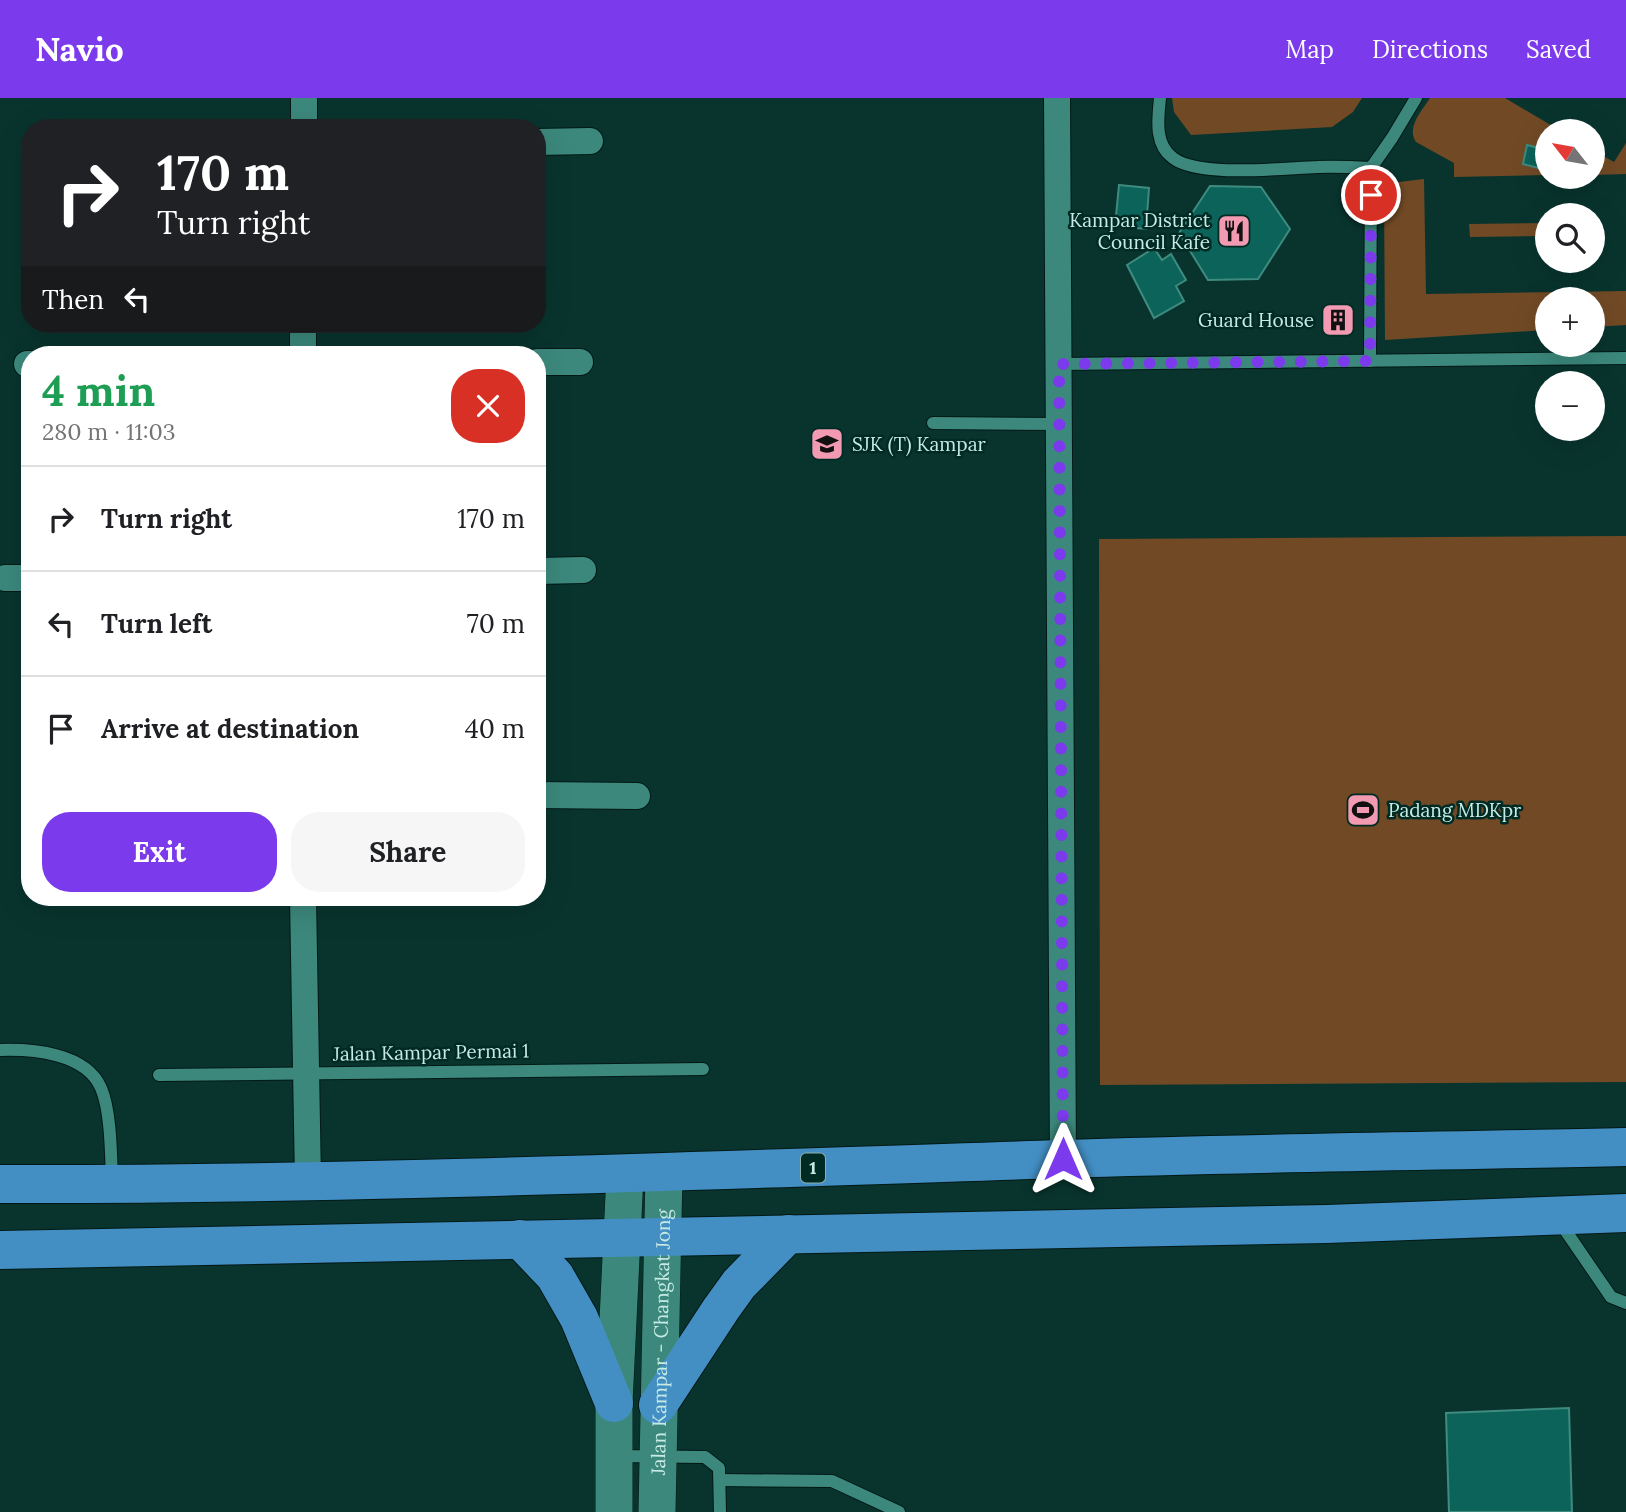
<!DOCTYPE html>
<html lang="en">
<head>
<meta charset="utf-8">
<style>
  body { margin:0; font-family:Lora,serif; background:#f6f6f6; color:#202124; height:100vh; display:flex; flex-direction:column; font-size:26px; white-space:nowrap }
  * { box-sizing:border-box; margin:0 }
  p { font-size:23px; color:#757577 }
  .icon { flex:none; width:38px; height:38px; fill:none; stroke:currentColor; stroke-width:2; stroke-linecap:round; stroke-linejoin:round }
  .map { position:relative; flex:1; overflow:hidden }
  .sheet { position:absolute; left:21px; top:248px; width:525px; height:560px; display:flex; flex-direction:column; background:#fff; border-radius:28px; box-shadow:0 7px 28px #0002 }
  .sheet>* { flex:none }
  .top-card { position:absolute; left:21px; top:21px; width:525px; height:214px; border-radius:28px; box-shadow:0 7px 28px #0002; background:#202124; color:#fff; overflow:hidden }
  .needle { width:46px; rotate:301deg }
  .tools { position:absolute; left:1535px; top:21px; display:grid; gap:14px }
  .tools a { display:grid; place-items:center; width:70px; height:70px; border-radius:50%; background:#fff; box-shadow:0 7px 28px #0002; font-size:35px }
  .pin { position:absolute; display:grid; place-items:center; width:60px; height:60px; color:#fff; margin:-30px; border:4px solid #fff; border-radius:50%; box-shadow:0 2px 7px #0007 }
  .me { position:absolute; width:77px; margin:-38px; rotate:0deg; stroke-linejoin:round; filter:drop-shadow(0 0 5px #0008) }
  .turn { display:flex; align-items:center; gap:24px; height:147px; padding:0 21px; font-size:32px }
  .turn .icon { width:91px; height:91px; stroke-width:2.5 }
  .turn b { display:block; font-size:49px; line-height:60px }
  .then { display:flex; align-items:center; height:66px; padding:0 21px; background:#0003; gap:14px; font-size:26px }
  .round { display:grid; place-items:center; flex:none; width:74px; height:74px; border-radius:28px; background:#f6f6f6 }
  .overview { display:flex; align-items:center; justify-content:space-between; height:119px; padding:0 21px }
  h1 { font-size:42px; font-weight:700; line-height:52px; color:#1e9e55 }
  .action { display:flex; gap:14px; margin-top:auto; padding:14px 21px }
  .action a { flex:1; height:80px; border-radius:28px; background:#7c3aed; color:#fff; font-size:28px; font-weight:700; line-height:80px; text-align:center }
  .action a+a { background:#f6f6f6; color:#202124 }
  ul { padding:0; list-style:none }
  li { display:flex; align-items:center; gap:21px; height:105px; padding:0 21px; border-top:2px solid #e0e0e0 }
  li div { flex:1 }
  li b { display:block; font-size:26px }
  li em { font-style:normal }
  header { display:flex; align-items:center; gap:42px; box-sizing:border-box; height:98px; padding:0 35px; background:#7c3aed; color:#fff }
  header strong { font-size:33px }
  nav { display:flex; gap:38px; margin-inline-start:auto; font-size:24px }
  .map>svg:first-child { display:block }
  .green { fill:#714a25 }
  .building { fill:#0b6359; stroke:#3f8b80; stroke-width:2 }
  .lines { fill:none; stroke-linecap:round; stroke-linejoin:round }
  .lane-casing { stroke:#021916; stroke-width:14 }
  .street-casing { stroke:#021916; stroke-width:28 }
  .secondary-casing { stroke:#021916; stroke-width:38 }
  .highway-casing { stroke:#021916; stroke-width:40 }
  .lane { stroke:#3c887c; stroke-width:12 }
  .street { stroke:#3c887c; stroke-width:26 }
  .secondary { stroke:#3c887c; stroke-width:37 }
  .highway { stroke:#438fc4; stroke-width:38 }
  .route { stroke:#7c3aed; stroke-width:12; stroke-dasharray:0 21.6 }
  .labels { text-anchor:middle; stroke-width:5; stroke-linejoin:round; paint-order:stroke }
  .shield { fill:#002a24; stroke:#8bb1aa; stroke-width:2 }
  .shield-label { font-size:18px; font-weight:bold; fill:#c7ebe4 }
  .poi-label { font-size:19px; fill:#c7ebe4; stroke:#002a24; text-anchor:end }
  .street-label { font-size:19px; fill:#c7ebe4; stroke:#002a24 }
</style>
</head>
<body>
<header>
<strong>Navio</strong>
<nav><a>Map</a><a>Directions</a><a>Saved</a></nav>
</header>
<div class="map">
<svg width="1626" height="1414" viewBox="0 0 1626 1414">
  <rect width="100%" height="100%" fill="#09342e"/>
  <g class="green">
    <path d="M1172 0H1362L1353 14 1332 29 1191 37 1174 14Z"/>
    <path d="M1430 0H1505L1561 33H1547V77L1454 79V65L1416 44C1406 29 1422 13 1430 0Z"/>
    <path d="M1626 45V76L1593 77V52L1614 64Z"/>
    <path d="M1424 81 1426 196 1626 193V227L1593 229 1592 201H1547V232L1385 242 1384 92 1391 85Z"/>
    <path d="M1547 125V138L1470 139 1469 126Z"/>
    <path d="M1626 438V984L1100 987 1099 441Z"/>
  </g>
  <g class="building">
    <path d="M1527 47 1547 52 1542 71 1523 66Z"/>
    <path d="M1119 87 1149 90 1146 131 1115 128Z"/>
    <path d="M1210 88 1261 89 1290 131 1258 181 1208 182 1179 135Z"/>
    <path d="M1154 150 1162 162 1171 156 1186 182 1176 188 1184 203 1154 220 1127 167Z"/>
    <path d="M1326 211H1350L1351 233 1326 234Z"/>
    <path d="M1569 1310 1572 1414H1449L1446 1315Z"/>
  </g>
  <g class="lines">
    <defs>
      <g id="lane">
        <path d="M1160 0C1158 21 1154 46 1173 60 1199 80 1284 70 1317 69 1335 68 1353 69 1371 70L1392 40 1416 0"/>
        <path d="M1370 263 1371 70"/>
        <path d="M1060 266 1626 260"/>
        <path d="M933 325 1060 326"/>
        <path d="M0 952C33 951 86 955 101 990 111 1013 111 1057 112 1083"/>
        <path d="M159 977 703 971"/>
        <path d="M1559 1123 1611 1199 1626 1205"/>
        <path d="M615 1358 705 1359 719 1370 720 1414"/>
        <path d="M720 1382 832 1383 899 1414"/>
      </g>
      <g id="street">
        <path d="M1057 0 1063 1061"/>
        <path d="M304 30V0"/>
        <path d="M537 44 590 43"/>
        <path d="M303 257V226"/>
        <path d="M537 264H580"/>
        <path d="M27 266H30"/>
        <path d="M537 473 583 472"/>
        <path d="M5 480H30"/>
        <path d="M537 697 637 698"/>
        <path d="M303 800 308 1083"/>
      </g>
      <g id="secondary">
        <path d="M614 1414V1305L625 1077"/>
        <path id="s1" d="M657 1414 664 1075"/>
      </g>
      <g id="highway">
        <path d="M0 1086C354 1087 708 1072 1062 1061 1250 1055 1438 1053 1626 1049"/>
        <path d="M520 1141 555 1178 579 1220 614 1305"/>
        <path d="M0 1152 1327 1126 1626 1115"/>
        <path d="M658 1307 721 1211 739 1186 788 1136"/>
      </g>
    </defs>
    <use href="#lane" class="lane-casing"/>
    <use href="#street" class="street-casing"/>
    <use href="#secondary" class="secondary-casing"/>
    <use href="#highway" class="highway-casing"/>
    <use href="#lane" class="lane"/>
    <use href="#street" class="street"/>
    <use href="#secondary" class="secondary"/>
    <use href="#highway" class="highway"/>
  </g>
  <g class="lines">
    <path class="route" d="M1063 1061 1059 266 1370 263 1371 97"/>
  </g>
  <defs>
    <symbol id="restaurant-square" viewBox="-11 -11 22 22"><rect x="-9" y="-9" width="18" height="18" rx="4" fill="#f19ab1" stroke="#002a24"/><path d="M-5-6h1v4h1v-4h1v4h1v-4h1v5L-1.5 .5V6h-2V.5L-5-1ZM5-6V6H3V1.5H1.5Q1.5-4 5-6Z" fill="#111"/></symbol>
    <symbol id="building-square" viewBox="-11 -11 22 22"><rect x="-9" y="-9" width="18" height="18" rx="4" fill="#f19ab1" stroke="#002a24"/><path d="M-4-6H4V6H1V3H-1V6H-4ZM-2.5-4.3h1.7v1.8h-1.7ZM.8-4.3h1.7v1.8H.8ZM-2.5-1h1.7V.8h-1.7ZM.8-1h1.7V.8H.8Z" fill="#111"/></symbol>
    <symbol id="school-square" viewBox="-11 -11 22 22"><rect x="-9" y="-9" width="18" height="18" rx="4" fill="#f19ab1" stroke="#002a24"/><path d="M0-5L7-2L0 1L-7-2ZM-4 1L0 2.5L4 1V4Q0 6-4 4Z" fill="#111"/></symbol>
    <symbol id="stadium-square" viewBox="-11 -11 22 22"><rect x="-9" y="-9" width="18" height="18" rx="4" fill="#f19ab1" stroke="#002a24"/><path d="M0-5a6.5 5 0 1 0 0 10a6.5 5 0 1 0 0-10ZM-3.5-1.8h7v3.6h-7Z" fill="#111"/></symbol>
  </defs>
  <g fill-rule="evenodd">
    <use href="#restaurant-square" x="1215" y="114" width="38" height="38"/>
    <use href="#building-square" x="1319" y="203" width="38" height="38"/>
    <use href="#school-square" x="808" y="327" width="38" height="38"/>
    <use href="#stadium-square" x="1344" y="693" width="38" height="38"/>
  </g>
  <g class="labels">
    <rect class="shield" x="801" y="1055.5" width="24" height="29" rx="5"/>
    <g class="shield-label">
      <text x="813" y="1076">1</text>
    </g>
    <g class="poi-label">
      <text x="1210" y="129">Kampar District<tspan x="1210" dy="22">Council Kafe</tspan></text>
      <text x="1314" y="229">Guard House</text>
      <text x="852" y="353" text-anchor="start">SJK (T) Kampar</text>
      <text x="1388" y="719" text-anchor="start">Padang MDKpr</text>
    </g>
    <g class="street-label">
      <text transform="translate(431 954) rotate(-1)" y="7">Jalan Kampar Permai 1</text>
      <text dy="7" stroke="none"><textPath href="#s1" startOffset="170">Jalan Kampar - Changkat Jong</textPath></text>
    </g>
  </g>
</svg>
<div class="tools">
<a><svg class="needle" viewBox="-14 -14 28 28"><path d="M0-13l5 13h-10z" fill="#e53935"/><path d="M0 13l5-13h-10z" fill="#757577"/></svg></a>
<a><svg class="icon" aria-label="search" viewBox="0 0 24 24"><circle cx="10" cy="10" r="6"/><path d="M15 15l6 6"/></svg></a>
<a>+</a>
<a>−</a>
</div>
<div class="pin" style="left:1371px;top:97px;background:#d93025"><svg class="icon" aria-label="arrive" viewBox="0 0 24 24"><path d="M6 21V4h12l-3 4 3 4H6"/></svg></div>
<svg class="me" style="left:1063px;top:1061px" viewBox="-20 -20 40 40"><path d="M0-17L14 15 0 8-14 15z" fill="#7c3aed" stroke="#fff" stroke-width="4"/></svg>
<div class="top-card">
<div class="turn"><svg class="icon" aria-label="right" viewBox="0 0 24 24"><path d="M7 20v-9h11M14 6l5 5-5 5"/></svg><div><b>170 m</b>Turn right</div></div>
<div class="then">Then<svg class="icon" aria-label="left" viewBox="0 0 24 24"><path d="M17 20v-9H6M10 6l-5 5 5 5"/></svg></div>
</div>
<section class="sheet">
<div class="overview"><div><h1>4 min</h1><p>280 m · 11:03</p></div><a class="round" style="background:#d93025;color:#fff"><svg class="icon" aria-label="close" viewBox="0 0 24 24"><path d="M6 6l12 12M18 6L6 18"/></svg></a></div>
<ul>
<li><svg class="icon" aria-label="right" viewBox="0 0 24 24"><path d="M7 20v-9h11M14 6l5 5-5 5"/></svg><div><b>Turn right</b></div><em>170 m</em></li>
<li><svg class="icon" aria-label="left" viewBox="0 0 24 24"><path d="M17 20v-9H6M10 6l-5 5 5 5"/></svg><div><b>Turn left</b></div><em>70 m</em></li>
<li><svg class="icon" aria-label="arrive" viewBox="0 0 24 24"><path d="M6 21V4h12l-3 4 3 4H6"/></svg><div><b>Arrive at destination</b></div><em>40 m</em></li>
</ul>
<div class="action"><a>Exit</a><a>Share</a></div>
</section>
</div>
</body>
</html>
